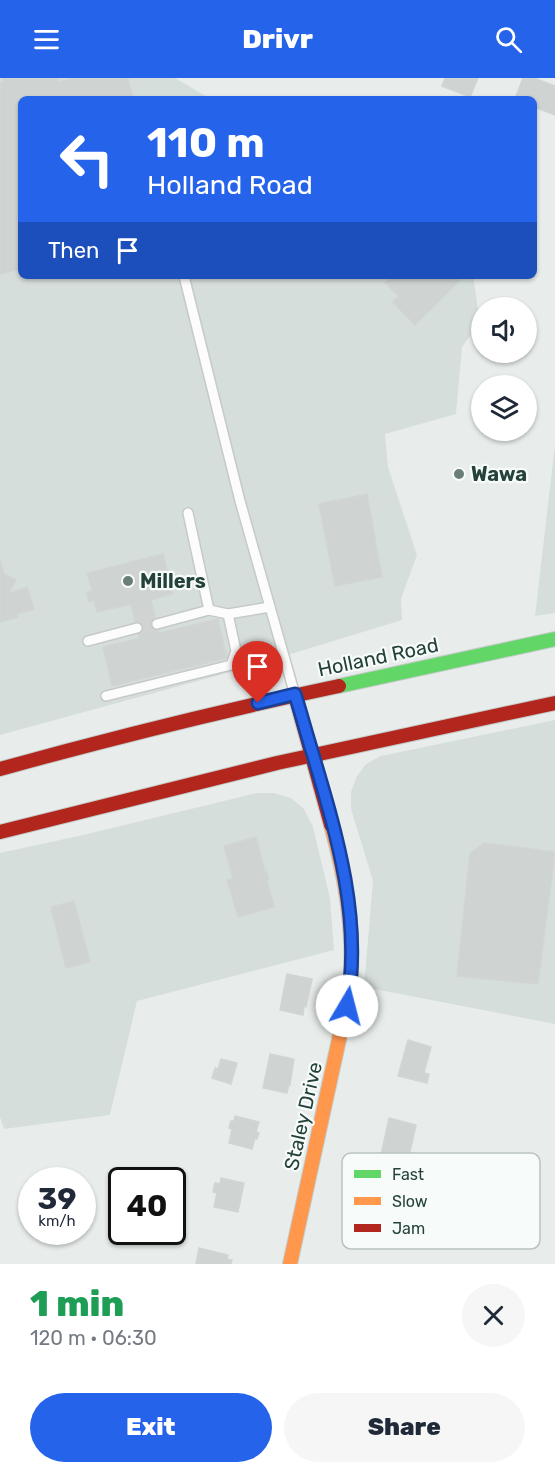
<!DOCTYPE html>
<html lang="en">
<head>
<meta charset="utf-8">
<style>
  body { margin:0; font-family:Rubik,sans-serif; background:#f6f6f7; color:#1f2937; height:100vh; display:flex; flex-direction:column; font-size:22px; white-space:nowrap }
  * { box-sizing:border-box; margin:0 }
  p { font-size:20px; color:#747a83 }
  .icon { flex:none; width:33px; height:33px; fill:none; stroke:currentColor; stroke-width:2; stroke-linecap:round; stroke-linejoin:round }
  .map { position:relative; height:1186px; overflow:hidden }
  .panel { display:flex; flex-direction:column; background:#fff; flex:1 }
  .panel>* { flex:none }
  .banner { position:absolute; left:18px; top:18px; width:519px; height:183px; border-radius:9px; box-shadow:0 2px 4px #0004; background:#2563eb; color:#fff; overflow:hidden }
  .tools { position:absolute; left:471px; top:219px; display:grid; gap:12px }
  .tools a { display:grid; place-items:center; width:66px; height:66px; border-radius:50%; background:#fff; box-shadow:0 2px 4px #0004; font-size:30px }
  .speed { position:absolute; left:18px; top:1089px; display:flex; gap:12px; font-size:30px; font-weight:700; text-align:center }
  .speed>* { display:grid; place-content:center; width:78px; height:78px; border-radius:50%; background:#fff; box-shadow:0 2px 4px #0004; line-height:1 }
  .speed small { font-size:15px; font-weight:400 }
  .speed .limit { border:3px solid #111; border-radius:9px; background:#fff; color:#111 }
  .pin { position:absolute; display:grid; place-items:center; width:51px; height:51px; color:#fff; margin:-62px -26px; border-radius:50% 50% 50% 0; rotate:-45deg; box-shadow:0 0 6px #0007 }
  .pin .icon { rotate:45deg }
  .me { position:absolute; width:66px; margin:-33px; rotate:8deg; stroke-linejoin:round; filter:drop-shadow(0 0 4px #0008) }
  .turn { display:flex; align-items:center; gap:21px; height:126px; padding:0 30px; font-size:27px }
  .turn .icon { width:78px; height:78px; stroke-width:2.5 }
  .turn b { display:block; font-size:42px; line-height:51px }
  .then { display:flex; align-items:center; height:57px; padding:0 30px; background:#0003; gap:12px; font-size:22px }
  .round { display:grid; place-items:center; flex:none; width:63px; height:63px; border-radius:32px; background:#f6f6f7 }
  .head { display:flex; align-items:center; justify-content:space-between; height:102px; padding:0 30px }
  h1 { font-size:36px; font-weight:800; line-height:45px; color:#1e9e55 }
  .action { display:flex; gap:12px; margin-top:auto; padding:12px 30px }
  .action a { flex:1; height:69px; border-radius:36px; background:#2563eb; color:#fff; font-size:24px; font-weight:800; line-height:69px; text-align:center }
  .action a+a { background:#f6f6f7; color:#1f2937 }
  header { display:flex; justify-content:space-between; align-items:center; height:78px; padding:0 30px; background:#2563eb; color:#fff; font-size:27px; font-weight:800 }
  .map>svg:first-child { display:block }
  .built { fill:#d6dedb }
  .building { fill:#cfd4d2; stroke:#d1d6d4; stroke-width:1.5 }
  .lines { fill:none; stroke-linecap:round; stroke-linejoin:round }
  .lane-casing { stroke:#c5cac8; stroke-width:12 }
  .fast-casing { stroke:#c3cbc8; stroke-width:16 }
  .slow-casing { stroke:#c3cbc8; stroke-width:16 }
  .jam-casing { stroke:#c3cbc8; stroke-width:16 }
  .lane { stroke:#fcfcfc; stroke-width:9 }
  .fast { stroke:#63d668; stroke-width:14 }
  .slow { stroke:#ff974d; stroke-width:14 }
  .jam { stroke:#b3261e; stroke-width:14 }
  .route-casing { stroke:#184099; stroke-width:15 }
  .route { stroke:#2563eb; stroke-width:10 }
  .poi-dot { fill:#697e78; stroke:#f7fbf9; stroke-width:2 }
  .labels { text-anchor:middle; stroke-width:4.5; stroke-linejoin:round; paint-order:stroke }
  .poi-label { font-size:20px; font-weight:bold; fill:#24423a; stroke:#f7fbf9; text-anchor:start }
  .street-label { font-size:20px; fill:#24423a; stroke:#f7fbf9 }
  .key { fill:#f7fbf9; stroke:#b8c4c0; stroke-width:1.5 }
  .key-label { font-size:16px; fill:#24423a }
</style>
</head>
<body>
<header><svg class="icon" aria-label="menu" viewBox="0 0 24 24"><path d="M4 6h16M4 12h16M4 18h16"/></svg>Drivr<svg class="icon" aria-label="search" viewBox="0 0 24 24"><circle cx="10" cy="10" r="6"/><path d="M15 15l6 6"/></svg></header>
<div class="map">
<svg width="555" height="1186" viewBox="0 0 555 1186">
  <rect width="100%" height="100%" fill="#e8edeb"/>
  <g class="built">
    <path d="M0 0H175L211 21H21V198H473L480 244 462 269 456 336 385 356 388 389 417 477 401 521 402 542 242 591 0 657Z"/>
    <path d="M555 367V535L535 538Z"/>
    <path d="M555 642V946L364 909 373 803 351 731V714L357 698 366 686 381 678Z"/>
    <path d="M257 715H274L291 720 304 731 313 749 330 820 334 872 137 923 110 1037 4 1051 0 1039V775L83 757Z"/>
  </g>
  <g class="building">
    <path d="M3 0H58L59 4 75 0H128L133 21H21V191L0 196V5H3Z"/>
    <path d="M445 0H478L470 19 442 8Z"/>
    <path d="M523 0H534L555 8V37L534 29V21H515Z"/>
    <path d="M384 198H464L415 247 393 224 399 218 385 205 388 202Z"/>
    <path d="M367 416 382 499 335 508 319 426Z"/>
    <path d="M163 476 173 516 151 522 159 555 218 541 227 580 112 608 103 569 139 560 131 526 97 534 94 522 89 524 87 514 92 513 87 495Z"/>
    <path d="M0 481 4 496 16 502 9 515 27 509 34 531 17 536 18 539 0 544Z"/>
    <path d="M256 759 265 793H267L269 801 267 802 274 829 238 839 227 802 233 801 224 768Z"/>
    <path d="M484 765 555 774 538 906 457 898 470 775Z"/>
    <path d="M74 823 90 884 66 890 51 829Z"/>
    <path d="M287 896 312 901 306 929 304 928 303 937 280 932Z"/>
    <path d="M408 962 431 969 424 995 429 996 427 1005 398 998Z"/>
    <path d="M270 976 294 981 290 1007 289 1006 287 1015 263 1010Z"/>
    <path d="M221 981 237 985 231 1006 212 1000 215 990 218 991Z"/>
    <path d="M235 1038 259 1044 256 1054 259 1055 257 1061 255 1060 252 1071 229 1065 232 1051 229 1050 231 1043H234Z"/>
    <path d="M389 1040 416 1047 408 1083 381 1077Z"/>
    <path d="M221 1100 244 1105 238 1134 214 1129 217 1115 213 1114 215 1105 220 1106Z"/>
    <path d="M199 1170 228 1177 227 1181 232 1182 231 1186H196Z"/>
  </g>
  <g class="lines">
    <defs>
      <g id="lane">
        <path d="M184 198 240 423 293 610"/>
        <path d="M209 532 228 536 270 529"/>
        <path d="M157 546 209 532 188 435"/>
        <path d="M88 563 137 550"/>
        <path d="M106 618 231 587 236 573 228 536"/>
      </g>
      <path id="fast" d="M339 608 555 561"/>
      <path id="slow" d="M290 1186 350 911C355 854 346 801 331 747"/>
      <g id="jam">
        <path d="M295 617 331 747"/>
        <path d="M0 691C112 660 225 632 339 608"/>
        <path d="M0 754 277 685 555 625"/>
      </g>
    </defs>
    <use href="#lane" class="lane-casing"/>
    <use href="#fast" class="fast-casing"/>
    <use href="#slow" class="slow-casing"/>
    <use href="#jam" class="jam-casing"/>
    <use href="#lane" class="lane"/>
    <use href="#fast" class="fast"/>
    <use href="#slow" class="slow"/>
    <use href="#jam" class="jam"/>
  </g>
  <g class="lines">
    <defs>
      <path id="route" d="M258 625 295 616 301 636C328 731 365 828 347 928"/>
    </defs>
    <use href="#route" class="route-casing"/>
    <use href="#route" class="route"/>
  </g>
  <g class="poi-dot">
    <circle cx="459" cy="396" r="6"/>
    <circle cx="128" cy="503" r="6"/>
  </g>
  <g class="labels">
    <g class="poi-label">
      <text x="471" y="403">Wawa</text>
      <text x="140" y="510">Millers</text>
    </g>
    <g class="street-label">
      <text transform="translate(378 579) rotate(-12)" y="7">Holland Road</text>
      <text transform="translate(303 1038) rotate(-77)" y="7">Staley Drive</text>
    </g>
  </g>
  <rect x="342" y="1075" width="198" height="96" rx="9" class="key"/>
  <rect x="354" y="1092" width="27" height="8" fill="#63d668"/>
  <rect x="354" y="1119" width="27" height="8" fill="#ff974d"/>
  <rect x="354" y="1146" width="27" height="8" fill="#b3261e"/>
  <g class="key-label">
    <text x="392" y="1102">Fast</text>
    <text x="392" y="1129">Slow</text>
    <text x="392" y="1156">Jam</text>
  </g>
</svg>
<div class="tools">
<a><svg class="icon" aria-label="sound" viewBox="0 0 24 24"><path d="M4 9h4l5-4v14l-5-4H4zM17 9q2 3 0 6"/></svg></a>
<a><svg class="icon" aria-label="layers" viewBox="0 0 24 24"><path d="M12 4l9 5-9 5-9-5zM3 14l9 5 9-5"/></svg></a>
</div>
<div class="speed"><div>39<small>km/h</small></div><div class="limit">40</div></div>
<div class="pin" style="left:258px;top:625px;background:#d93025"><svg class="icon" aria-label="arrive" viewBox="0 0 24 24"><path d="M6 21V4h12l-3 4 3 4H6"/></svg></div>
<svg class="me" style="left:347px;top:928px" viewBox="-20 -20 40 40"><circle r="19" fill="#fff"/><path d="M0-13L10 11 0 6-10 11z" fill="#2563eb"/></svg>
<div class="banner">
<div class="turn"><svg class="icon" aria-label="left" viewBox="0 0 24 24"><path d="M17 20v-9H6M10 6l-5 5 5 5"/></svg><div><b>110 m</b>Holland Road</div></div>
<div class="then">Then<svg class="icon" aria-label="arrive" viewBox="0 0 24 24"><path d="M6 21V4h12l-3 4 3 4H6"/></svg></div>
</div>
</div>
<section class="panel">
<div class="head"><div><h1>1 min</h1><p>120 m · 06:30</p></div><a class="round"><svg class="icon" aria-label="close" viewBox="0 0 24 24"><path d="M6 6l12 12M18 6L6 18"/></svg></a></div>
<div class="action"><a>Exit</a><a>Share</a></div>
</section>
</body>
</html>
